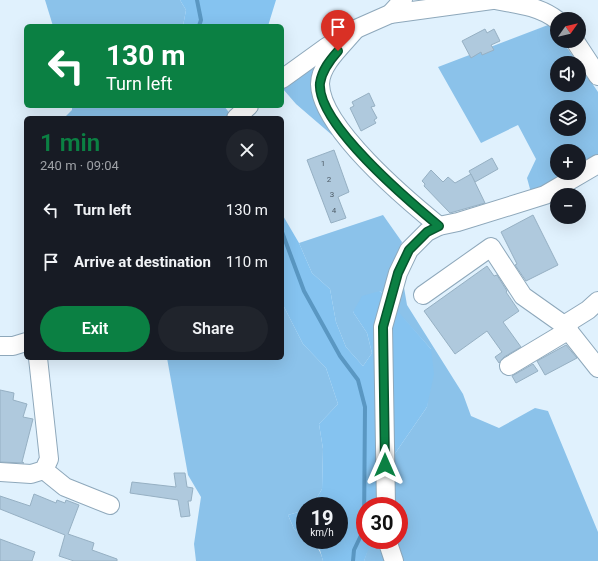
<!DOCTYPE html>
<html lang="en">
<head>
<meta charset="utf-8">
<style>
  body { margin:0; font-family:Roboto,sans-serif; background:#20242c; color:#f1f3f6; height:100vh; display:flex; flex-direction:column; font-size:15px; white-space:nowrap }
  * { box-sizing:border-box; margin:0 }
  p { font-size:13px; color:#9ea1a6 }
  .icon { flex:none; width:22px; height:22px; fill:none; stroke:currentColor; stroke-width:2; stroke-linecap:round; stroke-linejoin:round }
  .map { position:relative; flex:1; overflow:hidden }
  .sheet { position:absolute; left:24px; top:116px; width:260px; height:244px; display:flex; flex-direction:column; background:#171b24; border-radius:6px; box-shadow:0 4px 16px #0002 }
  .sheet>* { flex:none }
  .banner { position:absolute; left:24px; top:24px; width:260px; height:84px; border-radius:6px; box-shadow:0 4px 16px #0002; background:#0b8043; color:#fff; overflow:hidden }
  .needle { width:26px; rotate:56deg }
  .controls { position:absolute; left:550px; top:12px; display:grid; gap:8px }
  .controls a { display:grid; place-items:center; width:36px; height:36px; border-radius:50%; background:#171b24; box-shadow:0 4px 16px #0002; font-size:20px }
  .speed { position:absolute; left:296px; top:497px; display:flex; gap:8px; font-size:20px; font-weight:700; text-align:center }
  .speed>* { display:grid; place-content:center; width:52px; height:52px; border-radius:50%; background:#171b24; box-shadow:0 4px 16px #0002; line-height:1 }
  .speed small { font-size:10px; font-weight:400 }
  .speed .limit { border:6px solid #d22; background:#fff; color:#111 }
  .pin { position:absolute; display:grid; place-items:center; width:34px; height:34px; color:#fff; margin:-41px -17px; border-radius:50% 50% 50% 0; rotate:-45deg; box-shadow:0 0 4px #0007 }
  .pin .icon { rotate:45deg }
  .me { position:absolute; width:44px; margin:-22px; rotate:0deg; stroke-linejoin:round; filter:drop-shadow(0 0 3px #0008) }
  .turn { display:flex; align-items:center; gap:14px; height:84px; padding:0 16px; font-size:18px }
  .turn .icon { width:52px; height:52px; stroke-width:2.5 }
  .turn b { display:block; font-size:28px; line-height:34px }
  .round { display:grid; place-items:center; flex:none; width:42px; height:42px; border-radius:21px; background:#20242c }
  .headline { display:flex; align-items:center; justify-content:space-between; height:68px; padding:0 16px }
  h1 { font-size:24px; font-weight:600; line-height:30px; color:#0b8043 }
  .primary-button { display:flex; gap:8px; margin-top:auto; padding:8px 16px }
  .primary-button a { flex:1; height:46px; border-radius:24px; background:#0b8043; color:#fff; font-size:16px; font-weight:600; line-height:46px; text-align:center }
  .primary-button a+a { background:#20242c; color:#f1f3f6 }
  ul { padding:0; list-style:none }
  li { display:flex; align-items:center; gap:12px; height:52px; padding:0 16px }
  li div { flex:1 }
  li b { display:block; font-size:15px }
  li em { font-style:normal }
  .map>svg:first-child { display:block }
  .green { fill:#8bc2ea; fill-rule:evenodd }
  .forest { fill:#85c3f0 }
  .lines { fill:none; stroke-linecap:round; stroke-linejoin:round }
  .stream { stroke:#5a97c2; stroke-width:4 }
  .building { fill:#afc9dd; stroke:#96b0c3 }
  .minor-casing { stroke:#8ea8bb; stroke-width:20 }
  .minor { stroke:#fff; stroke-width:18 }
  .route-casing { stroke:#07532c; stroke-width:10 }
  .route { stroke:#0b8043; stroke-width:7 }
  .labels { text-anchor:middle; stroke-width:4; stroke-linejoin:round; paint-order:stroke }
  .number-label { font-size:8px; fill:#4e5c67 }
</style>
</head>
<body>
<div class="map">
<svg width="598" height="561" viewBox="0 0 598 561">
  <rect width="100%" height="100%" fill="#e0f1fd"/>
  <g class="green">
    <path d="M45 0H180L186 10 183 26H53Z"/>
    <path d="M548 25 557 35V41H562L578 63H557V85H579V64L598 92V160L579 171V151H557V173H576L535 196 530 189 527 178 536 159 518 125 481 143 438 67ZM557 107H579V129H557Z"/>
    <path d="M325 62 336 133 332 135 296 104 283 89C286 73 312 67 325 62Z"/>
    <path d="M72 106H224L231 115 228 118H64L72 110Z"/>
    <path d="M383 215 402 242 383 294 380 291 353 312 367 333 372 353 363 366 346 347 336 322 330 289 312 273 299 243Z"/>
    <path d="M402 276 407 305 463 394 471 416 499 428 535 408 548 411 598 532V561H402L397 540H399V506H391L394 455 427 407 431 349 393 307Z"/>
    <path d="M282 303 303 344 326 368 338 404 319 424 323 449 322 489 312 506H305V510L288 515 294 529 305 538V540C316 541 321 552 323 561H196L194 544 201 497 188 475 167 358H282Z"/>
    <path d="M369 545 382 547 389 561H364Z"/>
  </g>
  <g class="forest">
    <path d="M180 0H276L268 26H183L186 10Z"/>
    <path d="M282 214 299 243 312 273 330 289 336 322 346 347 363 366 372 353 367 333 353 312 362 296 380 291 431 349 434 374 427 407 394 455 391 506H365V540H386L385 547 370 545 364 561H323L320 550 308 540H339V506H312L322 489 323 449 319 424 338 404 326 368 303 344 282 303Z"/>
    <path d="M305 510V538L294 529 288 515Z"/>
  </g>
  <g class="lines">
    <g class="stream">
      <path d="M197 0 201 20 199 26"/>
      <path d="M282 232 304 291 340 356 358 380 365 407 364 529 354 550 353 561"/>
    </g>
  </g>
  <g class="building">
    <path d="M485 29 487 33 494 29 500 41 491 45 494 50 482 55 481 52 471 58 462 41Z"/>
    <path d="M369 93 375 106 371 107 377 118 374 120 376 123 361 131 350 108 354 106 352 102Z"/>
    <path d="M334 150 349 192 338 197 346 218 331 223 307 160Z"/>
    <path d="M492 158 498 169 475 182 469 171Z"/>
    <path d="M431 170 443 182 448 177 455 183 471 174 485 203 450 213 424 186 425 184 422 181Z"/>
    <path d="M533 215 558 265 526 281 515 265 517 264 501 232Z"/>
    <path d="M487 266 494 276 497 275 507 291 506 292 519 311 503 322 521 347 504 357 499 363 495 357 502 352 487 331 455 354 424 311Z"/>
    <path d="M566 345 577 358 545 375 537 361Z"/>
    <path d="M533 364 538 371 516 383 512 376Z"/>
    <path d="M0 390 14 393 13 400 27 404 23 417 33 419 22 462 24 463 0 462Z"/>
    <path d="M174 473H185L187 487 193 488 191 501H188L190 516 181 517 178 500 130 493 132 482 176 487Z"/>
    <path d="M34 494 56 503 57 500 65 503 66 500 79 505 68 534 94 543 92 550 117 559V561H74L59 556 65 535 0 509V496L30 506Z"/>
    <path d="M0 539 35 552 32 561H0Z"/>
  </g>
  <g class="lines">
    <defs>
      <g id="minor">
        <path d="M495 0C517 4 539 6 557 20"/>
        <path d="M390 14 492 0"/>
        <path d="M356 29C344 44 320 64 320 84 321 128 407 200 439 226"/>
        <path d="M575 41 598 76"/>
        <path d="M282 79 325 48 356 29 390 14 403 0"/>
        <path d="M236 118 249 106"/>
        <path d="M423 295 491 247 523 296 564 325 598 368"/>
        <path d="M564 325 588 310 598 301"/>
        <path d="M0 346H13L26 342"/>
        <path d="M509 366 569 330"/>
        <path d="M44 470 65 487 110 505"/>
        <path d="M0 472 31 474 44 470 49 459 38 358"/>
        <path d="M386 506 383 327 398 273 409 250 427 232 439 226 458 222 545 195 598 164"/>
        <path d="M387 540 394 561"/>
      </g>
    </defs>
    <use href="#minor" class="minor-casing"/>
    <use href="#minor" class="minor"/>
  </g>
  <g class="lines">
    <defs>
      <path id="route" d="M338 51C330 60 322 70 320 83 316 123 410 202 439 226L427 232 409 250 398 273 383 327 385 465"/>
    </defs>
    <use href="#route" class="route-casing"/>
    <use href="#route" class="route"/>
  </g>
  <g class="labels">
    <g class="number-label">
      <text x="323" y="166">1</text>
      <text x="329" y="182">2</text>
      <text x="332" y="197">3</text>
      <text x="334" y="213">4</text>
    </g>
  </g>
</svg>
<div class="controls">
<a><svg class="needle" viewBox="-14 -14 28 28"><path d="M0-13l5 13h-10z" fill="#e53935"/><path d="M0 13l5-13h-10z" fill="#9ea1a6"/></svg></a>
<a><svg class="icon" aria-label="sound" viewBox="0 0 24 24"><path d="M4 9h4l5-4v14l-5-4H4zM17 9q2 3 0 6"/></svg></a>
<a><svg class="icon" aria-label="layers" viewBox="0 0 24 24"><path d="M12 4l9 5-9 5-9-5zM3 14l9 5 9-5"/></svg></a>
<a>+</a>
<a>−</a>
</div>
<div class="speed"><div>19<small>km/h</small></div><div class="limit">30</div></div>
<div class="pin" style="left:338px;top:51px;background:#d93025"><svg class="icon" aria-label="arrive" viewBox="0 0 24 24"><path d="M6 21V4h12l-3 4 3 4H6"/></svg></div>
<svg class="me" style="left:385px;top:465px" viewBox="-20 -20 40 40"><path d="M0-17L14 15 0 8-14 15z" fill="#0b8043" stroke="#fff" stroke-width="4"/></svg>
<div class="banner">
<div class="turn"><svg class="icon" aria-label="left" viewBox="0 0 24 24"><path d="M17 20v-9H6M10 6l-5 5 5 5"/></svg><div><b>130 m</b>Turn left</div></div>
</div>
<section class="sheet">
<div class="headline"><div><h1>1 min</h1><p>240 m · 09:04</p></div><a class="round"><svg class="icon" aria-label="close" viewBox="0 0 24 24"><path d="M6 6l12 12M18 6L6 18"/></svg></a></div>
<ul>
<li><svg class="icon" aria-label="left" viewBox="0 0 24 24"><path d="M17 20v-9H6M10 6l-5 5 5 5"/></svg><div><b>Turn left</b></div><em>130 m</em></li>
<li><svg class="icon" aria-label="arrive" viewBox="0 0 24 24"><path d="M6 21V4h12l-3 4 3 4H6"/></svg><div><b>Arrive at destination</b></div><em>110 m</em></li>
</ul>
<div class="primary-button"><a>Exit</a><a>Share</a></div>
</section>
</div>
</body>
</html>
